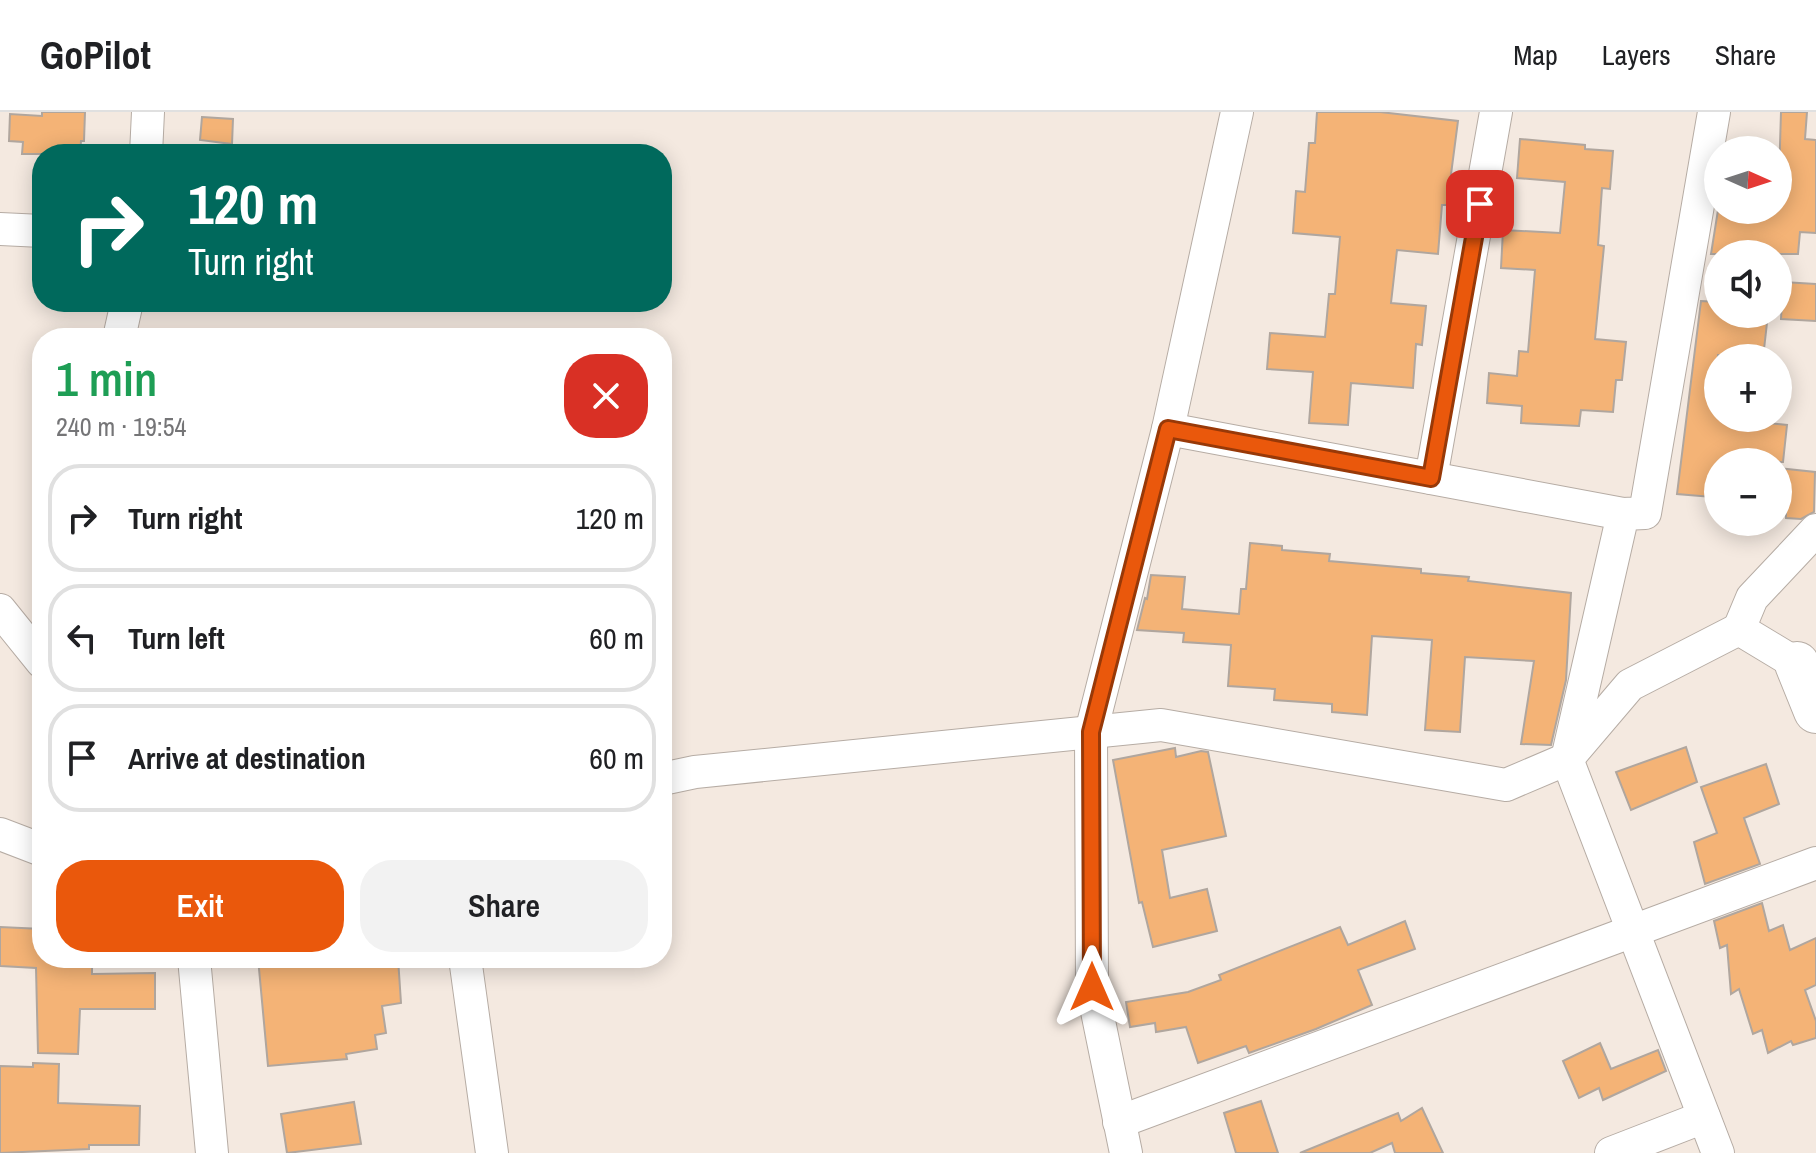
<!DOCTYPE html>
<html lang="en">
<head>
<meta charset="utf-8">
<style>
  body { margin:0; font-family:"Archivo Narrow",sans-serif; background:#f2f2f2; color:#202124; height:100vh; display:flex; flex-direction:column; font-size:30px; white-space:nowrap }
  * { box-sizing:border-box; margin:0 }
  p { font-size:26px; color:#757577 }
  .icon { flex:none; width:44px; height:44px; fill:none; stroke:currentColor; stroke-width:2; stroke-linecap:round; stroke-linejoin:round }
  .map { position:relative; flex:1; overflow:hidden }
  .side { position:absolute; left:32px; top:216px; width:640px; height:640px; display:flex; flex-direction:column; background:#fff; border-radius:32px; box-shadow:0 4px 20px #0003 }
  .side>* { flex:none }
  .top-card { position:absolute; left:32px; top:32px; width:640px; height:168px; border-radius:32px; box-shadow:0 4px 20px #0003; background:#00695c; color:#fff; overflow:hidden }
  .needle { width:52px; rotate:93deg }
  .buttons { position:absolute; left:1704px; top:24px; display:grid; gap:16px }
  .buttons a { display:grid; place-items:center; width:88px; height:88px; border-radius:50%; background:#fff; box-shadow:0 4px 20px #0003; font-size:40px }
  .pin { position:absolute; display:grid; place-items:center; width:68px; height:68px; color:#fff; margin:-34px; border-radius:16px; box-shadow:0 4px 12px #0006 }
  .me { position:absolute; width:88px; margin:-44px; rotate:0deg; stroke-linejoin:round; filter:drop-shadow(0 0 6px #0008) }
  .turn { display:flex; align-items:center; gap:28px; height:168px; padding:0 24px; font-size:36px }
  .turn .icon { width:104px; height:104px; stroke-width:2.5 }
  .turn b { display:block; font-size:56px; line-height:68px }
  .round { display:grid; place-items:center; flex:none; width:84px; height:84px; border-radius:32px; background:#f2f2f2 }
  .summary { display:flex; align-items:center; justify-content:space-between; height:136px; padding:0 24px }
  h1 { font-size:48px; font-weight:600; line-height:60px; color:#1e9e55 }
  .action { display:flex; gap:16px; margin-top:auto; padding:16px 24px }
  .action a { flex:1; height:92px; border-radius:32px; background:#ea580c; color:#fff; font-size:32px; font-weight:600; line-height:92px; text-align:center }
  .action a+a { background:#f2f2f2; color:#202124 }
  ul { padding:0; list-style:none }
  li { display:flex; align-items:center; gap:24px; height:108px; margin:0 16px 12px; padding:0 8px; border:4px solid #e0e0e0; border-radius:32px }
  li div { flex:1 }
  li b { display:block; font-size:30px }
  li em { font-style:normal }
  header { display:flex; align-items:center; gap:48px; box-sizing:border-box; height:112px; padding:0 40px; background:#fff; border-bottom:2px solid #e0e0e0 }
  header strong { font-size:38px }
  nav { display:flex; gap:44px; margin-inline-start:auto; font-size:28px }
  .map>svg:first-child { display:block }
  .building { fill:#f4b376; stroke:#b0a69e; stroke-width:2 }
  .lines { fill:none; stroke-linecap:round; stroke-linejoin:round }
  .street-casing { stroke:#b6aca4; stroke-width:34 }
  .secondary-casing { stroke:#b6aca4; stroke-width:46 }
  .street { stroke:#fff; stroke-width:32 }
  .secondary { stroke:#fff; stroke-width:44 }
  .route-casing { stroke:#983908; stroke-width:20 }
  .route { stroke:#ea580c; stroke-width:14 }
</style>
</head>
<body>
<header>
<strong>GoPilot</strong>
<nav><a>Map</a><a>Layers</a><a>Share</a></nav>
</header>
<div class="map">
<svg width="1816" height="1041" viewBox="0 0 1816 1041">
  <rect width="100%" height="100%" fill="#f4e9e0"/>
  <g class="building">
    <path d="M42 0H85L84 29H81L80 42H22L23 30 9 29 10 2 42 4Z"/>
    <path d="M1317 0H1380L1458 9 1447 93H1442L1438 142 1397 138 1391 191 1426 194 1422 233 1416 232 1413 276 1351 271 1348 313 1309 311 1313 260 1267 257 1270 221 1325 225 1329 182H1335L1340 125 1293 121 1296 79 1305 80 1309 31H1315Z"/>
    <path d="M1781 0H1807L1805 27 1816 28V121L1800 120 1798 142H1711L1718 98H1778Z"/>
    <path d="M202 5 233 7 232 32 200 28Z"/>
    <path d="M1520 27 1585 33V37L1613 39 1610 77 1602 76 1598 133 1604 134 1595 227 1626 230 1622 268H1616L1613 300 1581 298 1579 314 1521 311 1522 294 1487 291 1489 261 1517 264 1519 239 1528 240 1535 158 1501 156 1503 118 1560 121 1565 70 1517 66Z"/>
    <path d="M1783 170 1816 172V209L1781 207Z"/>
    <path d="M1701 189 1718 190V202H1768L1763 246 1718 243V306L1787 313 1783 350H1718L1712 385 1677 382Z"/>
    <path d="M1778 356 1815 360 1814 400 1801 407 1786 406V390H1778Z"/>
    <path d="M1250 431 1282 434V438L1330 442 1329 449 1421 457V461L1469 465 1468 469 1571 481 1566 568 1551 633 1521 632 1534 549 1465 545 1460 620 1425 618 1432 528 1372 524 1367 603 1332 600V592L1274 588 1275 577 1228 574 1231 533 1183 530 1184 521 1137 518 1145 486 1147 487 1151 463 1185 465 1182 497 1239 502 1241 477H1246Z"/>
    <path d="M1686 635 1697 670 1631 698 1616 660Z"/>
    <path d="M1175 636 1176 645 1201 639 1208 640 1226 724 1162 738 1170 786 1207 777 1217 819 1153 835 1142 790 1139 791 1113 648Z"/>
    <path d="M1766 652 1779 692 1744 706 1760 752 1705 772 1694 730 1717 721 1701 675Z"/>
    <path d="M1762 791 1769 819 1783 813 1790 838 1816 826V873L1805 878 1816 909V926L1793 933 1791 929 1768 941 1762 918 1753 922 1739 877 1731 882 1727 833 1720 836 1714 809Z"/>
    <path d="M1405 809 1415 837 1358 858 1372 893 1316 917 1249 941 1246 934 1198 951 1186 915 1156 920 1155 911 1130 915 1126 890 1188 880 1221 868 1219 863 1340 815 1348 833Z"/>
    <path d="M0 815 42 817V846H92V862L155 861V897H80L78 942 38 941 36 856 0 854Z"/>
    <path d="M258 846H398L401 891 382 894 386 921 375 923 377 937 346 942 347 947 268 954Z"/>
    <path d="M1600 931 1611 957 1658 938 1666 959 1603 988 1599 976 1579 986 1563 949Z"/>
    <path d="M33 951 59 952 58 991 140 994 139 1033H89V1037L0 1041V954L33 955Z"/>
    <path d="M1261 989 1278 1041H1236L1224 1001Z"/>
    <path d="M354 990 361 1032 287 1041 281 1002Z"/>
    <path d="M1422 996 1443 1041H1395L1392 1031 1370 1041H1300L1398 1001 1401 1009Z"/>
  </g>
  <g class="lines">
    <defs>
      <g id="street">
        <path d="M1714 0 1645 401 1623 402 1567 647 1718 1041"/>
        <path d="M146 42 148 0"/>
        <path d="M0 117 42 119"/>
        <path d="M119 226 127 190"/>
        <path d="M1168 317 1623 402"/>
        <path d="M1431 366 1496 0"/>
        <path d="M0 498 42 550"/>
        <path d="M1739 517 1752 486 1816 418"/>
        <path d="M662 667 695 660 1161 613 1506 673 1567 647 1630 573 1739 517 1797 552"/>
        <path d="M0 722 42 738"/>
        <path d="M194 846 212 1041"/>
        <path d="M465 846 492 1041"/>
        <path d="M1119 1010 1816 751"/>
        <path d="M1126 1041 1092 875 1091 620 1168 317 1237 0"/>
        <path d="M1611 1041 1704 1005"/>
      </g>
      <path id="secondary" d="M1797 552 1816 599"/>
    </defs>
    <use href="#street" class="street-casing"/>
    <use href="#secondary" class="secondary-casing"/>
    <use href="#street" class="street"/>
    <use href="#secondary" class="secondary"/>
  </g>
  <g class="lines">
    <defs>
      <path id="route" d="M1092 875 1091 620 1168 317 1431 366 1480 92"/>
    </defs>
    <use href="#route" class="route-casing"/>
    <use href="#route" class="route"/>
  </g>
</svg>
<div class="buttons">
<a><svg class="needle" viewBox="-14 -14 28 28"><path d="M0-13l5 13h-10z" fill="#e53935"/><path d="M0 13l5-13h-10z" fill="#757577"/></svg></a>
<a><svg class="icon" aria-label="sound" viewBox="0 0 24 24"><path d="M4 9h4l5-4v14l-5-4H4zM17 9q2 3 0 6"/></svg></a>
<a>+</a>
<a>−</a>
</div>
<div class="pin" style="left:1480px;top:92px;background:#d93025"><svg class="icon" aria-label="arrive" viewBox="0 0 24 24"><path d="M6 21V4h12l-3 4 3 4H6"/></svg></div>
<svg class="me" style="left:1092px;top:875px" viewBox="-20 -20 40 40"><path d="M0-17L14 15 0 8-14 15z" fill="#ea580c" stroke="#fff" stroke-width="4"/></svg>
<div class="top-card">
<div class="turn"><svg class="icon" aria-label="right" viewBox="0 0 24 24"><path d="M7 20v-9h11M14 6l5 5-5 5"/></svg><div><b>120 m</b>Turn right</div></div>
</div>
<section class="side">
<div class="summary"><div><h1>1 min</h1><p>240 m · 19:54</p></div><a class="round" style="background:#d93025;color:#fff"><svg class="icon" aria-label="close" viewBox="0 0 24 24"><path d="M6 6l12 12M18 6L6 18"/></svg></a></div>
<ul>
<li><svg class="icon" aria-label="right" viewBox="0 0 24 24"><path d="M7 20v-9h11M14 6l5 5-5 5"/></svg><div><b>Turn right</b></div><em>120 m</em></li>
<li><svg class="icon" aria-label="left" viewBox="0 0 24 24"><path d="M17 20v-9H6M10 6l-5 5 5 5"/></svg><div><b>Turn left</b></div><em>60 m</em></li>
<li><svg class="icon" aria-label="arrive" viewBox="0 0 24 24"><path d="M6 21V4h12l-3 4 3 4H6"/></svg><div><b>Arrive at destination</b></div><em>60 m</em></li>
</ul>
<div class="action"><a>Exit</a><a>Share</a></div>
</section>
</div>
</body>
</html>
